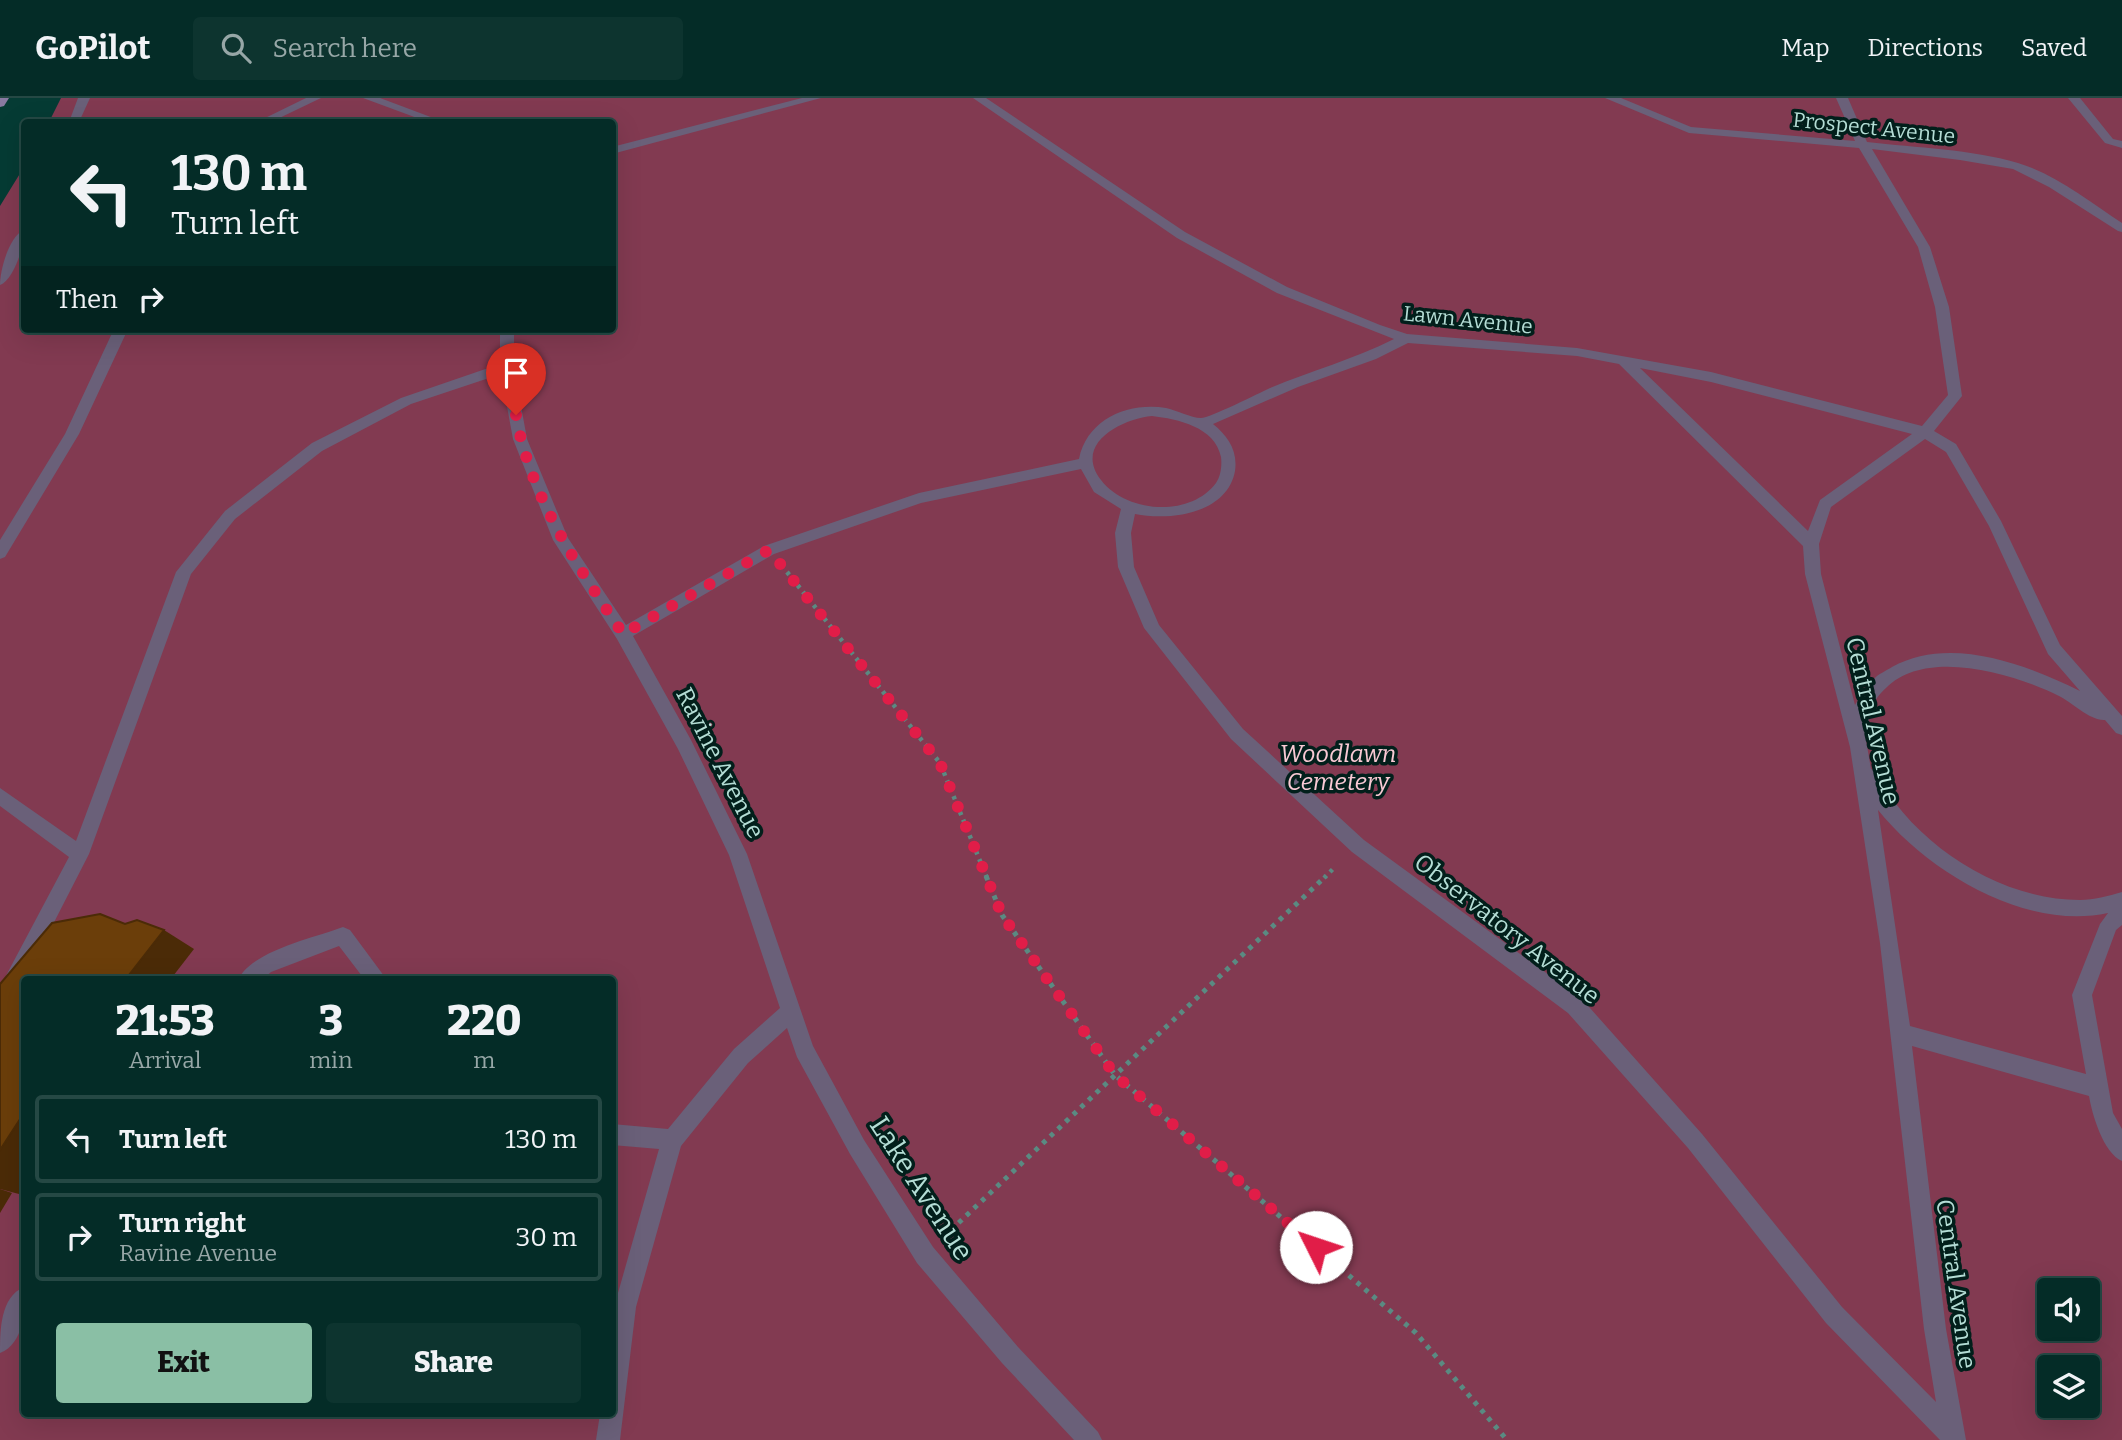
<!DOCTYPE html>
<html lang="en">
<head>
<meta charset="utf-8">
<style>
  body { margin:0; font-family:Bitter,serif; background:#0d342f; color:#f1f3f6; height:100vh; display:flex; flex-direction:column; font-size:26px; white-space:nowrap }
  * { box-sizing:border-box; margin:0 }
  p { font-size:23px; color:#97a7a7 }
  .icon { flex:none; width:38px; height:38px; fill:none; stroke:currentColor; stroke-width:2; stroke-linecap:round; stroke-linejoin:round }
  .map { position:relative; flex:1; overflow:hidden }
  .sheet { position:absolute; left:21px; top:878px; width:595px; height:441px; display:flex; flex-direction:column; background:#042c27; border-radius:7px; box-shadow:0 7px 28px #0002,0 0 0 2px #254844 }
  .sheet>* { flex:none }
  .guide { position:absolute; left:21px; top:21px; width:595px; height:214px; border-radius:7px; box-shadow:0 7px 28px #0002,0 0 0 2px #254844; background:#042c27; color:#f1f3f6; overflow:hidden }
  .tools { position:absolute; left:2037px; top:1180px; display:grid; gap:14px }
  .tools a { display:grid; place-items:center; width:63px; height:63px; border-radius:7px; background:#042c27; box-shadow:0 7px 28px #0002,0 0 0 2px #254844; font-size:35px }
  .pin { position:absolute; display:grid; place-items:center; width:60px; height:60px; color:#fff; margin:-72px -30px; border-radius:50% 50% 50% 0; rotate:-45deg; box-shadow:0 0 7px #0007 }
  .pin .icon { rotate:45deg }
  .me { position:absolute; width:77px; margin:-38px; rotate:311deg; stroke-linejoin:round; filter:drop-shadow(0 0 5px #0008) }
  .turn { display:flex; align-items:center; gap:24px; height:147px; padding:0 35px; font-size:32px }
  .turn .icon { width:91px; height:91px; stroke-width:2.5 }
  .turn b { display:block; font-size:49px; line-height:60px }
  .then { display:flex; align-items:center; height:66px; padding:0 35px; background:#0003; gap:14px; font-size:26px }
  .eta { display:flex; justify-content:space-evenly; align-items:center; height:119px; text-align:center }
  .eta b { font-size:42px; font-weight:800; line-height:49px }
  .button { display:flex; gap:14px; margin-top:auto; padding:14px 35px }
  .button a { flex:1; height:80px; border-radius:7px; background:#8abfa5; color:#111; font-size:28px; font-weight:800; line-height:80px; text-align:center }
  .button a+a { background:#0d342f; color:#f1f3f6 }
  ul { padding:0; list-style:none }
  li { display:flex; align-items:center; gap:21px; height:88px; margin:0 14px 10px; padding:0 21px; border:4px solid #254844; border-radius:7px }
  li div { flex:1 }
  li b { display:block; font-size:26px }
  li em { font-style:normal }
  header { display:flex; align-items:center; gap:42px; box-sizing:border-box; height:98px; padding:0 35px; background:#042c27; border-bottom:2px solid #254844 }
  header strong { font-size:33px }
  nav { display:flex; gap:38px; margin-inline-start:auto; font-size:24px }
  .search { width:490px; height:63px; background:#0d342f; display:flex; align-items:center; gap:18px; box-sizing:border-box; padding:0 24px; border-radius:7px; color:#97a7a7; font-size:26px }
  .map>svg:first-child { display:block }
  .green { fill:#823a51; fill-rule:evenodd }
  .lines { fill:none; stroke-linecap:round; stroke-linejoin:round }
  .path-far1 { stroke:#5a8a82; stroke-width:4.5; stroke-dasharray:3.5 5; stroke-linecap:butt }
  .path { stroke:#5a8a82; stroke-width:5; stroke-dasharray:4.5 6; stroke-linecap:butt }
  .service { fill:#6a6079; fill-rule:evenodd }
  .secondary { fill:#897aa1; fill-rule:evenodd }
  .shaded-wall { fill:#4b2b07 }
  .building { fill:#6b3e0a; stroke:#4b2b07; stroke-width:2 }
  .route { stroke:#e11d48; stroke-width:12; stroke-dasharray:0 21.6 }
  .labels { text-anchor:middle; stroke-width:7; stroke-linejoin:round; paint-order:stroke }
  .far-street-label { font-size:21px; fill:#b4ddd5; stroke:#021f1b }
  .street-label { font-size:24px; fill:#b4ddd5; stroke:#021f1b }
  .park-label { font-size:24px; font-style:italic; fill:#facad5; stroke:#021f1b }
  .near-street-label { font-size:28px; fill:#b4ddd5; stroke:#021f1b }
</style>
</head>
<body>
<header>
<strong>GoPilot</strong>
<div class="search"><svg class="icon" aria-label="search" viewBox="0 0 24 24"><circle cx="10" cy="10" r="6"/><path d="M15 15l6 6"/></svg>Search here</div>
<nav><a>Map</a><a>Directions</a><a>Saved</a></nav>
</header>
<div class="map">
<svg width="2122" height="1342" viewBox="0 0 2122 1342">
  <rect width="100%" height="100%" fill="#053b34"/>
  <path class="green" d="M61 0H2122V1342H0V108L24 69V231H612V24H49ZM24 882H612V1316H24ZM2049 1192H2088V1230H2049ZM2049 1269H2088V1307H2049Z"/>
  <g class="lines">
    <g class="path-far1">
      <path d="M787 474 940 665 987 780"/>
      <path d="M1324 780 1334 770"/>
    </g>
    <g class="path">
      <path d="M986 778 1002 817 1115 977 1416 1235 1507 1342"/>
      <path d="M951 1132 1326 778"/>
    </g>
    <g class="service">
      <path d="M78 0H90L79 24H69Z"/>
      <path d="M306 0H321L271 24H257Z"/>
      <path d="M363 0H380L444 24H428Z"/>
      <path d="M802 0H821L612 56V49Z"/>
      <path d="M973 0H986L1185 134 1287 189 1380 227 1407 236 1577 250 1711 274 1922 328 1948 297 1935 209 1918 149 1859 50 1689 35 1605 0H1621L1691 29 1855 43 1836 0H1848L1867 44C1917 50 1971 51 2018 65 2055 76 2090 104 2122 125V134L2118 133 2049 89 2013 71 1960 62 1872 51 1930 149 1949 209 1962 298 1934 333 1956 346 2001 423 2060 547 2122 618V637L2116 635 2105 622C2090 623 2072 604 2059 598 2015 576 1926 549 1886 590 1880 595 1870 608 1869 616 1868 626 1870 634 1866 642L1871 671 1875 673C1911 744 1998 802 2080 802 2094 802 2108 798 2122 794V827L2116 832 2092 897 2113 1015 2122 1031V1063C2103 1055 2092 1016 2089 998L1912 948 1946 1231 1966 1342H1940L1826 1225 1688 1050 1568 915 1352 754 1231 641 1144 530 1118 469 1115 435 1121 411 1094 394 1081 371 921 405 774 456 633 538 691 642 747 756 813 948 864 1042 933 1149 1018 1249 1098 1334 1102 1342H1074L1002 1265 917 1165 850 1056 797 959 787 930 748 965 681 1048 636 1209 620 1342H596L600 1316H612L614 1209 659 1051 612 1047V1026L668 1031 734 951 780 910 729 757 678 651 617 541 553 442 513 341 501 276 411 306 322 353 235 421 191 476 89 756 7 916 0 918V889L69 759 0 708V690L76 743 176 474 225 413 312 345 401 300 500 266V231H514V269L527 341 568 440 626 527 764 448 919 395 1079 361C1087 321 1128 304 1166 310 1176 312 1191 320 1201 320 1210 320 1259 295 1270 290 1311 273 1354 261 1394 241L1277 195 1177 140ZM1408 245 1577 258 1619 266 1803 448 1805 476 1850 649 1880 845 1924 1231 1936 1304 1842 1209 1702 1036 1582 901 1364 742 1243 631 1159 527 1134 469 1131 435 1135 416C1170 423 1227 416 1235 373 1238 353 1228 338 1213 326L1298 289 1376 261ZM1640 270 1711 284 1912 336 1820 402 1808 433ZM1152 318C1178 321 1215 329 1221 359 1222 367 1221 378 1216 385 1190 420 1126 415 1101 382 1073 346 1121 321 1152 318ZM1925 341 1946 354 1989 428 2048 556 2080 593C2026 566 1949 537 1892 569 1886 573 1878 576 1874 581 1867 588 1860 599 1855 607L1821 476 1819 446 1831 409ZM1878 712C1928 774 2026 833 2108 815L2100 826 2072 897 2086 976 1910 928Z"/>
      <path d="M2068 0H2080L2113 41 2122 43V50L2105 45Z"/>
      <path d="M24 132C25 146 14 182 0 187 0 172 9 138 24 132Z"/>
      <path d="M114 231H128L79 336 5 459 0 461V442L65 336Z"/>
      <path d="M343 829 350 832 387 882H365L339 848 271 874 262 882H238C251 853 314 840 343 829Z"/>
      <path d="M24 1189C26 1210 24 1246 0 1255 0 1233 0 1199 24 1189Z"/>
    </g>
    <path class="secondary" d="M0 0H9L4 8 0 9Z"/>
  </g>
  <g class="shaded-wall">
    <path d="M164 832 194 851 170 882H125Z"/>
    <path d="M24 1015V1088L19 1096 0 1091V1052Z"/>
    <path d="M0 1091 12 1095 0 1115Z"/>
  </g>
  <path class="building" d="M100 816 125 826 137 822 164 832 125 882H24V1015L0 1052V886L52 825Z"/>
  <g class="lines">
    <path class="route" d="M516 317C530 399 578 469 623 536L769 452 940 665 1002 817 1115 977 1316 1149"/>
  </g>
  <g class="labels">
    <g class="far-street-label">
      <text transform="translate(1874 30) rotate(6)" y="7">Prospect Avenue</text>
      <text transform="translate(1468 222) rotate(6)" y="7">Lawn Avenue</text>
    </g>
    <g class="street-label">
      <text transform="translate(1873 623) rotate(77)" y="8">Central Avenue</text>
      <text transform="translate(720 665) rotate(63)" y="8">Ravine Avenue</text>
      <text transform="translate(1507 831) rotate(38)" y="8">Observatory Avenue</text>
      <text transform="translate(1956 1186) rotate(82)" y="8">Central Avenue</text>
    </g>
    <g class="park-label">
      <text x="1338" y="664">Woodlawn<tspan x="1338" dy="28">Cemetery</tspan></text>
    </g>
    <g class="near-street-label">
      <text transform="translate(922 1090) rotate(57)" y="10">Lake Avenue</text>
    </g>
  </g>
</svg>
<div class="tools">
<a><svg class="icon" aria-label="sound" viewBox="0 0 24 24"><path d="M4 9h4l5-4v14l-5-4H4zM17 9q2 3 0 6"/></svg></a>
<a><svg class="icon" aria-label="layers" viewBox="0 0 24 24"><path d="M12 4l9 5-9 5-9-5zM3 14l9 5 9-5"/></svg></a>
</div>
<div class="pin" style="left:516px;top:317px;background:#d93025"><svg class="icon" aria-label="arrive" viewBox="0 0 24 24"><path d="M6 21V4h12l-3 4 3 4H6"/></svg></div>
<svg class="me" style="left:1316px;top:1149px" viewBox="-20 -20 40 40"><circle r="19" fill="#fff"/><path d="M0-13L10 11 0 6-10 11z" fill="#e11d48"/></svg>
<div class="guide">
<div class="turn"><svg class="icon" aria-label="left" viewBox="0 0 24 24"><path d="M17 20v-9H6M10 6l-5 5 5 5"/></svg><div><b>130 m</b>Turn left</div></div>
<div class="then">Then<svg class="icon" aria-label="right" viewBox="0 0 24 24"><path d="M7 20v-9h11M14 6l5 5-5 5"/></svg></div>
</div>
<section class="sheet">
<div class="eta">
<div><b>21:53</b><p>Arrival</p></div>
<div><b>3</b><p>min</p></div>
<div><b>220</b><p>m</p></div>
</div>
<ul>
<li><svg class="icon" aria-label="left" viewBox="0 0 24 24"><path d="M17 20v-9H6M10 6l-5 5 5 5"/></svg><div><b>Turn left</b></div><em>130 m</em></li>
<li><svg class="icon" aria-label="right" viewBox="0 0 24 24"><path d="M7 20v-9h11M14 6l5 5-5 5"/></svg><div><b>Turn right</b><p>Ravine Avenue</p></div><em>30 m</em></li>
</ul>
<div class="button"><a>Exit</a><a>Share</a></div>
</section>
</div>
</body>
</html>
